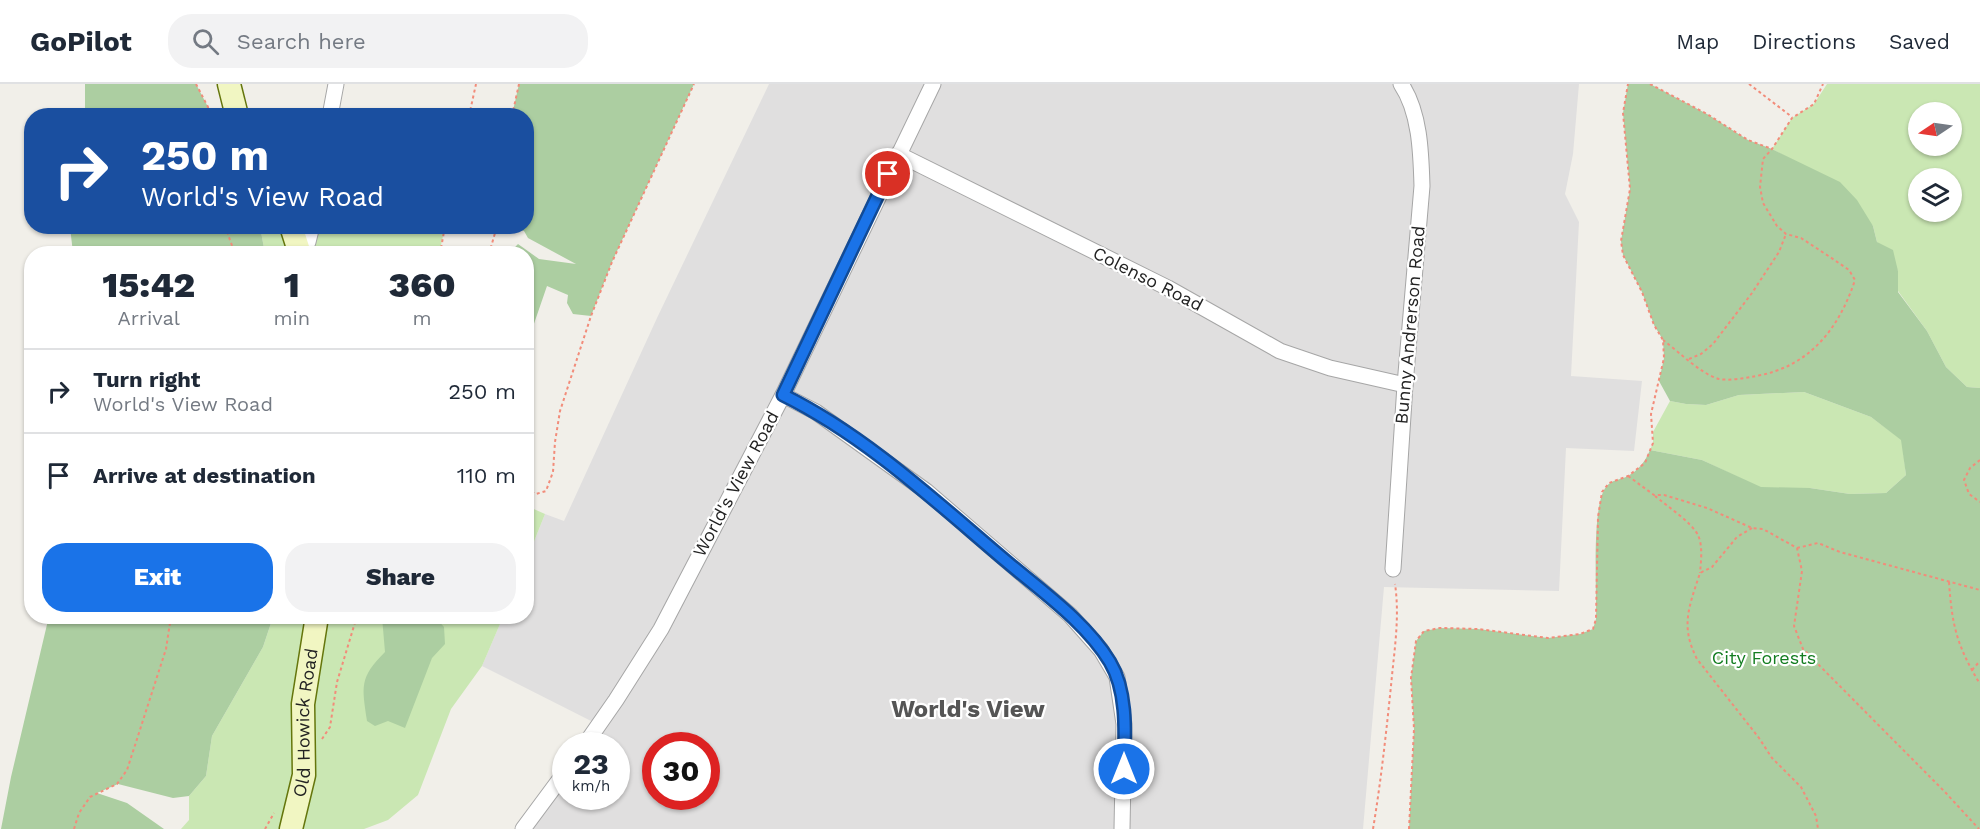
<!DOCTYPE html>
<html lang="en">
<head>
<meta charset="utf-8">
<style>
  body { margin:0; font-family:"Work Sans",sans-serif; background:#f2f2f3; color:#1f2937; height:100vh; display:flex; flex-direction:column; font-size:22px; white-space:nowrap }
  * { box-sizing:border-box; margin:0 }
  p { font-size:20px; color:#747a83 }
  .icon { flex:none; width:33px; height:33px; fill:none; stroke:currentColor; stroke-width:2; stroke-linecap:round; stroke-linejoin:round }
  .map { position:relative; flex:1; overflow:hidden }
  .side { position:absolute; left:24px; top:162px; width:510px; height:378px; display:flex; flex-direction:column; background:#fff; border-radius:24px; box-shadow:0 2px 4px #0004 }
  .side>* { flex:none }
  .hud { position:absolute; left:24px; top:24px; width:510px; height:126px; border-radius:24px; box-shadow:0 2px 4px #0004; background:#1a4fa0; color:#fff; overflow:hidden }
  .needle { width:39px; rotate:257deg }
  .fabs { position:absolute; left:1908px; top:18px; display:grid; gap:12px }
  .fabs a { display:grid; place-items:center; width:54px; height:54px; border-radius:50%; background:#fff; box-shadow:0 2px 4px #0004; font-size:30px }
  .speed { position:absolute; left:552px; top:648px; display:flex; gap:12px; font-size:30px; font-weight:700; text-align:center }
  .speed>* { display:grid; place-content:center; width:78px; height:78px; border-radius:50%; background:#fff; box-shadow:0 2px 4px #0004; line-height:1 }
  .speed small { font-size:15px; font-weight:400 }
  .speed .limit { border:9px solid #d22; background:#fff; color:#111 }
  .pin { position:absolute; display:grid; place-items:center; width:51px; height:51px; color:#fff; margin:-26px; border:3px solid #fff; border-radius:50%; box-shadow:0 2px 6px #0007 }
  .me { position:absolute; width:66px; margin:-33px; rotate:0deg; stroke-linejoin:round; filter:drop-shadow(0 0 4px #0008) }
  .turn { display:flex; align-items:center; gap:21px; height:126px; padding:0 18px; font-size:27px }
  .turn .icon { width:78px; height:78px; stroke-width:2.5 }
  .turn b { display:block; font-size:42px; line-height:51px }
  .eta { display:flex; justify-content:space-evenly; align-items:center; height:102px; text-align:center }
  .eta b { font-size:36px; font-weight:800; line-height:42px }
  .cta { display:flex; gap:12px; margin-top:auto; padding:12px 18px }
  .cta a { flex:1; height:69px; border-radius:24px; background:#1a73e8; color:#fff; font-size:24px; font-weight:800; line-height:69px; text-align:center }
  .cta a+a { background:#f2f2f3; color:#1f2937 }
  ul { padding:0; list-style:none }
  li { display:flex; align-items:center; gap:18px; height:84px; padding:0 18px; border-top:2px solid #e0e1e3 }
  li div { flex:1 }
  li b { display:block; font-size:22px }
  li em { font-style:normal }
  header { display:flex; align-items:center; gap:36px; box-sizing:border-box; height:84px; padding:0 30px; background:#fff; border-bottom:2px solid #e0e1e3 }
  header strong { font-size:28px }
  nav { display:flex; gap:33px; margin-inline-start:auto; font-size:21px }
  .search { width:420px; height:54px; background:#f2f2f3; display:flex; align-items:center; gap:15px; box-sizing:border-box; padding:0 21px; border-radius:24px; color:#747a83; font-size:22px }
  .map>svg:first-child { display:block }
  .residential { fill:#e0dfdf; fill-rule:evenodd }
  .grass { fill:#cae7b3; fill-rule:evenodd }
  .forest { fill:#accea1 }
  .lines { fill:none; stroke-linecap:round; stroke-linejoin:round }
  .minor-casing { stroke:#a6a6a6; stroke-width:17 }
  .secondary-casing { stroke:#65760c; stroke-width:25 }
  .path { stroke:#f28c7a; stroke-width:2; stroke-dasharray:3 3; stroke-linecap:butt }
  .minor { stroke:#fff; stroke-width:15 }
  .secondary { stroke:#f1f6c2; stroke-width:22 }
  .route-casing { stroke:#114b97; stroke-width:15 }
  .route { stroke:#1a73e8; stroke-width:10 }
  .labels { text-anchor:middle; stroke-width:4.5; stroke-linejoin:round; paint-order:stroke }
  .street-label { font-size:18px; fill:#222; stroke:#fff }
  .park-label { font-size:18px; fill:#137d21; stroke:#fff }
  .district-label { font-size:24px; font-weight:bold; fill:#555; stroke:#fff }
</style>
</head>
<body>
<header>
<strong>GoPilot</strong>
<div class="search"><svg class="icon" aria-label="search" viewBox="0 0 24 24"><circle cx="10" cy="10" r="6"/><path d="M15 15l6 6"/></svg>Search here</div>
<nav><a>Map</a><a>Directions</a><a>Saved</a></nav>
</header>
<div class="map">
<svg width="1980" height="745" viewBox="0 0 1980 745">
  <rect width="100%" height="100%" fill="#f1efe9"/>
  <path class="residential" d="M769 0H1579L1573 70 1565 110 1579 138 1571 292 1642 297 1634 367 1566 364 1559 507 1384 503 1363 745H523L565 687 566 712H616V662L584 661 599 641 482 582 503 533 526 532 527 475 545 430 564 437 657 234ZM656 662H706V712H656Z"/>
  <g class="grass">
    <path d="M1827 0H1980V304L1967 303 1946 283 1927 247 1898 207V187L1877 158 1873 142 1820 89 1796 78 1772 65 1792 34 1814 20ZM1918 28H1952V62H1918ZM1918 94H1952V128H1918Z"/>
    <path d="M260 143H291L300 167 312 143H445L439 170 265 169Z"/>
    <path d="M1804 308 1871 333 1902 356 1906 391 1886 409 1850 410 1810 404H1761L1702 376 1650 366 1653 359V348L1670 317 1686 320 1706 321 1739 311Z"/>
    <path d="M527 422 545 430 527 475Z"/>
    <path d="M273 533H503L482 582 451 625 418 711 388 736 364 745H181L189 736V712L206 692 212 652 263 563Z"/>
  </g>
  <g class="forest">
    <path d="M85 0H196L208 23 209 31H85Z"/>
    <path d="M519 0H694L612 178 591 232 573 230 567 219 568 211 547 202 527 260 526 170 509 169 518 160 539 175 576 180 528 154 524 147 512 143 526 142V32L512 31Z"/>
    <path d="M1628 0H1650L1707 30 1748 56 1772 65 1840 98 1857 116 1873 142 1877 158 1893 166 1898 187V208L1927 247 1946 283 1967 303 1980 304V745H1409L1414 645 1411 594 1416 557 1424 547 1440 544 1478 545 1548 554 1580 550 1593 545 1596 535C1597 507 1591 422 1606 403 1611 396 1619 396 1626 393 1638 387 1645 378 1650 366L1702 376 1761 403 1810 404 1850 410 1886 409 1906 391 1901 356 1871 333 1804 308 1739 311 1706 321 1686 320 1670 317 1659 297 1664 274 1663 256 1654 241 1642 208 1623 171 1621 157 1630 105 1623 29Z"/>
    <path d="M70 143H260L265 169H73Z"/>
    <path d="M49 532 273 533 263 563 212 652 206 692 189 712 173 714 118 700 97 709 127 719 164 745H1L11 693Z"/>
    <path d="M382 533H435L444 543 445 560 432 574 405 644 388 637 375 642 367 637C362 602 359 594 385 568Z"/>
  </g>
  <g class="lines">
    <defs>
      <g id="minor">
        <path d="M330 32 336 0"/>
        <path d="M898 70 1168 204 1280 267 1330 284 1405 301"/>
        <path d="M300 167 308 158 312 142"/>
        <path d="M783 311 816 328 926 407 1070 531 1101 566 1117 593 1124 640 1122 745"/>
        <path d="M1393 485 1405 301 1422 102C1421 69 1420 28 1401 0"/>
        <path d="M584 662 616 616 661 545 783 311 933 0"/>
        <path d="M523 745 566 687"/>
      </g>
      <g id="secondary">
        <path d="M229 0 237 32"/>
        <path d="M291 142 300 170"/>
        <path id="s1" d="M291 745 304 691 303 620 317 532"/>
      </g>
    </defs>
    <use href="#minor" class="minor-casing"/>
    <use href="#secondary" class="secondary-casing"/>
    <g class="path">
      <path d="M196 0 208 23 209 32"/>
      <path d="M1650 0 1707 30 1748 56 1772 65"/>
      <path d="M1749 0 1792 33"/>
      <path d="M469 32 476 0"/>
      <path d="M512 32 519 0"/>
      <path d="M225 142 235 170"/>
      <path d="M440 170 445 142"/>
      <path d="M489 170 497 142"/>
      <path d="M1663 256C1679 268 1701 290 1719 295 1731 297 1744 294 1756 292 1809 283 1839 245 1855 196L1849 186 1830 173 1801 154 1786 150 1777 142 1763 119 1760 103 1763 75 1772 65 1792 34 1814 20 1823 0"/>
      <path d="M1689 275 1701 270 1713 260 1752 209 1779 168 1786 150"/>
      <path d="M1980 376 1970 384 1964 396 1969 410 1980 418"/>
      <path d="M1628 392 1654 411H1664L1707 424 1752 444 1763 445 1797 464 1802 487 1794 542 1803 565 1945 708 1979 745"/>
      <path d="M526 405 536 410 546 407 553 388 555 358 560 327 591 232 612 178 694 0"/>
      <path d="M1655 412C1667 422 1691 438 1698 451 1703 462 1701 477 1700 489"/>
      <path d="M1752 444 1737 453 1712 483 1700 489C1689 523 1680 542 1697 575L1759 654 1772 674 1801 703 1816 732 1818 745"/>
      <path d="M1797 464 1818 459 1840 468 1980 506"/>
      <path d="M1949 498C1952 542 1957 562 1980 600"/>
      <path d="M1972 586 1980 577"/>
      <path d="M322 655 330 643 337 598 357 532"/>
      <path d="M74 745 79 729 90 713 117 700 127 686 166 565 171 532"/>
      <path d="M265 745 274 729"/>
      <path d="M1373 745C1381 697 1386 650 1391 602 1394 568 1400 534 1395 500"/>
      <path d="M1409 745 1414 645 1411 594 1416 557 1424 547 1440 544 1478 545 1548 554 1580 550 1593 545 1596 535 1598 433 1602 408 1609 399 1628 392 1645 379 1653 359 1651 330 1664 274 1663 256 1654 241 1642 208 1623 171 1621 157 1630 105 1623 29 1628 0"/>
    </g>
    <use href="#minor" class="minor"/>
    <use href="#secondary" class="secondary"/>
  </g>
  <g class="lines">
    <defs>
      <path id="route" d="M888 90 783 311C866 352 935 417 1006 477 1040 506 1086 538 1110 578 1128 608 1125 651 1124 685"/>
    </defs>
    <use href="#route" class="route-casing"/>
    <use href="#route" class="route"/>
  </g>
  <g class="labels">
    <g class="street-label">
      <text transform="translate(1148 195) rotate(27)" y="6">Colenso Road</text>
      <text transform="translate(1410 241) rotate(-85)" y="6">Bunny Andrerson Road</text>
      <text transform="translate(736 400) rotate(-62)" y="6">World's View Road</text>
      <text dy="6" stroke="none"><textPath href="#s1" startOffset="108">Old Howick Road</textPath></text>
    </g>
    <g class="park-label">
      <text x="1764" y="580">City Forests</text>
    </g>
    <g class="district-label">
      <text x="968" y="633">World's View</text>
    </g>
  </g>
</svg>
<div class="fabs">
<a><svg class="needle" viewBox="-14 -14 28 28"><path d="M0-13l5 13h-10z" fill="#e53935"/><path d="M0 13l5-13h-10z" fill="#747a83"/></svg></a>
<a><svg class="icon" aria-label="layers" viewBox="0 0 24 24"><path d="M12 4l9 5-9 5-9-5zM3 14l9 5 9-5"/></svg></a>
</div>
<div class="speed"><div>23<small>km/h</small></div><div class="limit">30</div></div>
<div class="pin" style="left:888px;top:90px;background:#d93025"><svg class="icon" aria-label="arrive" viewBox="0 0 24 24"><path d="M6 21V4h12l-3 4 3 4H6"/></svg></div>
<svg class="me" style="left:1124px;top:685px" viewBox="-20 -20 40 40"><circle r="17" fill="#1a73e8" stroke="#fff" stroke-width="3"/><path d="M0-11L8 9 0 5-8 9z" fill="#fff"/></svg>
<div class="hud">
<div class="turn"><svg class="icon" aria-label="right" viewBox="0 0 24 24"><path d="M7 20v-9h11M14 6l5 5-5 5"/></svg><div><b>250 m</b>World's View Road</div></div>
</div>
<section class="side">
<div class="eta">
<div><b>15:42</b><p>Arrival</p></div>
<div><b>1</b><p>min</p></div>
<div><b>360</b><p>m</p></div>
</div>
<ul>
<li><svg class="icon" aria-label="right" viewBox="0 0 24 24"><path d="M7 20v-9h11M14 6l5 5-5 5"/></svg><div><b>Turn right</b><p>World's View Road</p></div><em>250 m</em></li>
<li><svg class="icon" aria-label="arrive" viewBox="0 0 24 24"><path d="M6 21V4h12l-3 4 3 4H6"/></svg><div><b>Arrive at destination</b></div><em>110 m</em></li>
</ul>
<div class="cta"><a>Exit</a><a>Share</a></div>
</section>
</div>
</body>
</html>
